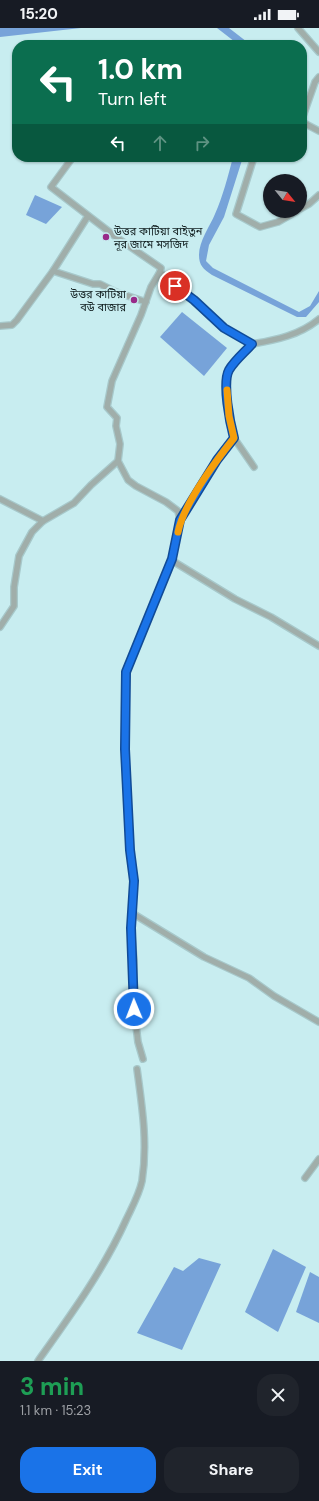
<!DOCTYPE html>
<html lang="en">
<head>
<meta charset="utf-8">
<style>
  body { margin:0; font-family:"DM Sans","Noto Sans Bengali",sans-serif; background:#20242c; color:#f1f3f6; height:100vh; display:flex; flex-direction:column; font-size:15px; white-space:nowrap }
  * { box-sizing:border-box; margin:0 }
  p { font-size:13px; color:#9ea1a6 }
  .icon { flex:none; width:22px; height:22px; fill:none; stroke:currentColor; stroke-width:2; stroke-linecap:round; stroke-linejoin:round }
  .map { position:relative; height:1333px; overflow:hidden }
  .sheet { display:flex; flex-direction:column; background:#171b24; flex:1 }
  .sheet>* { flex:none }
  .hud { position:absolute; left:12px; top:12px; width:295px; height:122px; border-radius:16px; box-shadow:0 1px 3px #0004; background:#0b6e4f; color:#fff; overflow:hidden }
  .needle { width:26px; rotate:120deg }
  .controls { position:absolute; left:263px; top:146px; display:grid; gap:8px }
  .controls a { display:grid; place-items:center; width:44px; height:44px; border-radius:50%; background:#171b24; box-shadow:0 1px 3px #0004; font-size:20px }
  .pin { position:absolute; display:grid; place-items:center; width:34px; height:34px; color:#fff; margin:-17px; border:2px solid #fff; border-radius:50%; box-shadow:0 1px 4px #0007 }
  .me { position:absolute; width:44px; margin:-22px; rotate:359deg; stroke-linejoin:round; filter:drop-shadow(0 0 3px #0008) }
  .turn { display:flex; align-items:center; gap:14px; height:84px; padding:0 20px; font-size:18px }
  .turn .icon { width:52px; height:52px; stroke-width:2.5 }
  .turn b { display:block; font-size:28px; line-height:34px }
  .lanes { display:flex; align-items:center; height:38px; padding:0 20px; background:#0003; justify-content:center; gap:20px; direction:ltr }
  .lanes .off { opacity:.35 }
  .round { display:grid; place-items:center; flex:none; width:42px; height:42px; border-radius:16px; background:#20242c }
  .headline { display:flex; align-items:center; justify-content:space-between; height:68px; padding:0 20px }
  h1 { font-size:24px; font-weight:700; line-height:30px; color:#1e9e55 }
  .button { display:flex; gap:8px; margin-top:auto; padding:8px 20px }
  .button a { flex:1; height:46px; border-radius:16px; background:#1a73e8; color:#fff; font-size:16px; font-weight:700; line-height:46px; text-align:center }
  .button a+a { background:#20242c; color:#f1f3f6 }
  .status { display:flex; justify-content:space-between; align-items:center; height:28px; padding:0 20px; background:#171b24; direction:ltr }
  .status svg { height:11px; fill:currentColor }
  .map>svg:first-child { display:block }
  .water { fill:#77a3d9 }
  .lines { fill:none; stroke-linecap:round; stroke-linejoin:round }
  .minor-casing { stroke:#a7c8ca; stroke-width:8 }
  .minor { stroke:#a0aeaa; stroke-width:5.5 }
  .route-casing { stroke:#114b97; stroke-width:10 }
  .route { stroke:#1a73e8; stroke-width:7 }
  .slow { stroke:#f59e0b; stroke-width:7 }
  .poi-dot { fill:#982a89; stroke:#c8edf0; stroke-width:1.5 }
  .labels { text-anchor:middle; stroke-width:3.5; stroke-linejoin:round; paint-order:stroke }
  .poi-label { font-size:11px; fill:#101d1e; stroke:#c8edf0; text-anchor:start }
</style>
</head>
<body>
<div class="status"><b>15:20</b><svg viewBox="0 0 49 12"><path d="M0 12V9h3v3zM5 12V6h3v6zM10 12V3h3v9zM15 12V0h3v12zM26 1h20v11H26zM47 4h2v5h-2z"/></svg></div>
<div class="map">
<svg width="319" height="1333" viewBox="0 0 319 1333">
  <rect width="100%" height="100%" fill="#c8edf0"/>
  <g class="water">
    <path d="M0 0H81L0 9Z"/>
    <path d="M217 0H229L251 17H239Z"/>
    <path d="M233 129H243L224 189 209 217 206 233 213 240 299 284 310 278 319 263V274L306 289H297L212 247C203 241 199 237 199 227 199 213 210 198 215 186 223 168 228 148 233 129Z"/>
    <path d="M35 167 62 179 46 196 26 187Z"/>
    <path d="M182 284 227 320 204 348 160 309Z"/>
    <path d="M273 1221 306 1239 278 1304 245 1284Z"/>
    <path d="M199 1230 221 1236 182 1322 137 1305 174 1239 183 1243Z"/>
    <path d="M310 1244 319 1249V1295L296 1284Z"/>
  </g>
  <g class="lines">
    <defs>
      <g id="minor">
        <path d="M298 0 319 24"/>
        <path d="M302 91 315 54 319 49"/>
        <path d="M302 94 319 103"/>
        <path d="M73 129 51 159 116 209 161 240 160 244 151 259 141 287 112 353 107 379 117 390 116 398 120 416 118 433 128 452 136 458 166 474 178 483 180 492 172 531 126 644 125 721 130 822 134 853 131 900 134 932V981L138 1014 143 1031"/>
        <path d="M254 129 236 186 260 199 278 194 297 183"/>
        <path d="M300 181 309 176 319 167"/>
        <path d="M53 243 93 256H100L116 264 146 274"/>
        <path d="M160 244 224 300 252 316C245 324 235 332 229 342 222 355 230 395 234 410L217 432 180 492"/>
        <path d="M0 298 12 297 17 292 53 243 88 188"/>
        <path d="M252 316C276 312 300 307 319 291"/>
        <path d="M234 410 254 439"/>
        <path d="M0 471 43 493"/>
        <path d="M172 531 176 535 235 571 271 589 319 618"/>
        <path d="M0 599 14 578V559L19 528 32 504 43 493 74 475 91 457 118 433"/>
        <path d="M132 885 204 929 249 950 274 968 319 994"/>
        <path d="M305 1150 319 1131"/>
        <path d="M38 1333C70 1288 103 1243 126 1192 132 1179 139 1167 142 1153 148 1115 142 1078 137 1041"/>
      </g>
    </defs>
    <use href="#minor" class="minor-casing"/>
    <use href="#minor" class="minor"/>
  </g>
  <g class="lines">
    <defs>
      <path id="route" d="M134 981 131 900 134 853 130 822 125 721 126 644 172 531 180 492 217 432 234 410C230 395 222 355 229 342 235 332 245 324 252 316L224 300 194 272 175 258"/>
    </defs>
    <use href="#route" class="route-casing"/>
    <use href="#route" class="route"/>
    <path class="slow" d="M178 504C184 475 215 434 234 410L229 388 227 362"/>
  </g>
  <g class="poi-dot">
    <circle cx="106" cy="209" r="4"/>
    <circle cx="134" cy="272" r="4"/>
  </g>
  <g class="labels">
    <g class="poi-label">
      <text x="114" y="207">উত্তর কাটিয়া বাইতুন<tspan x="114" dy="13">নূর জামে মসজিদ</tspan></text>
      <text x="126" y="270" text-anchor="end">উত্তর কাটিয়া<tspan x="126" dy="13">বউ বাজার</tspan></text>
    </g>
  </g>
</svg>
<div class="controls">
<a><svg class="needle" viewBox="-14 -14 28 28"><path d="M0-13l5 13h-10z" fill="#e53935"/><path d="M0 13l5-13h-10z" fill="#9ea1a6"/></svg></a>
</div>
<div class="pin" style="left:175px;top:258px;background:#d93025"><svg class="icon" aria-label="arrive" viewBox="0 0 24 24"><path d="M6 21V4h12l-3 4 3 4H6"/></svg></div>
<svg class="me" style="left:134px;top:981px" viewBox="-20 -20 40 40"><circle r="17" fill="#1a73e8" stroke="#fff" stroke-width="3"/><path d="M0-11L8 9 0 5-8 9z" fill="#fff"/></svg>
<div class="hud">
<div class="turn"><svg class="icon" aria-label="left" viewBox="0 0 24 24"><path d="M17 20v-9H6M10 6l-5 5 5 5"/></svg><div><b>1.0 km</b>Turn left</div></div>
<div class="lanes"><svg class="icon" aria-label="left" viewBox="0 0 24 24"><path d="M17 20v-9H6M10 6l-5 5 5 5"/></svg><svg class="icon off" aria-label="ahead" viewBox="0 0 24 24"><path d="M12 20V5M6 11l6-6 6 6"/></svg><svg class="icon off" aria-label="right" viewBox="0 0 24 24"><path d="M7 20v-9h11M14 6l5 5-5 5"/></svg></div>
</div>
</div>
<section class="sheet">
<div class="headline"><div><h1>3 min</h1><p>1.1 km · 15:23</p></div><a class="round"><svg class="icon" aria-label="close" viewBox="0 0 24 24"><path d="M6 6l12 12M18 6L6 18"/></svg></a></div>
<div class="button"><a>Exit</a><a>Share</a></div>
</section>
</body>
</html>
